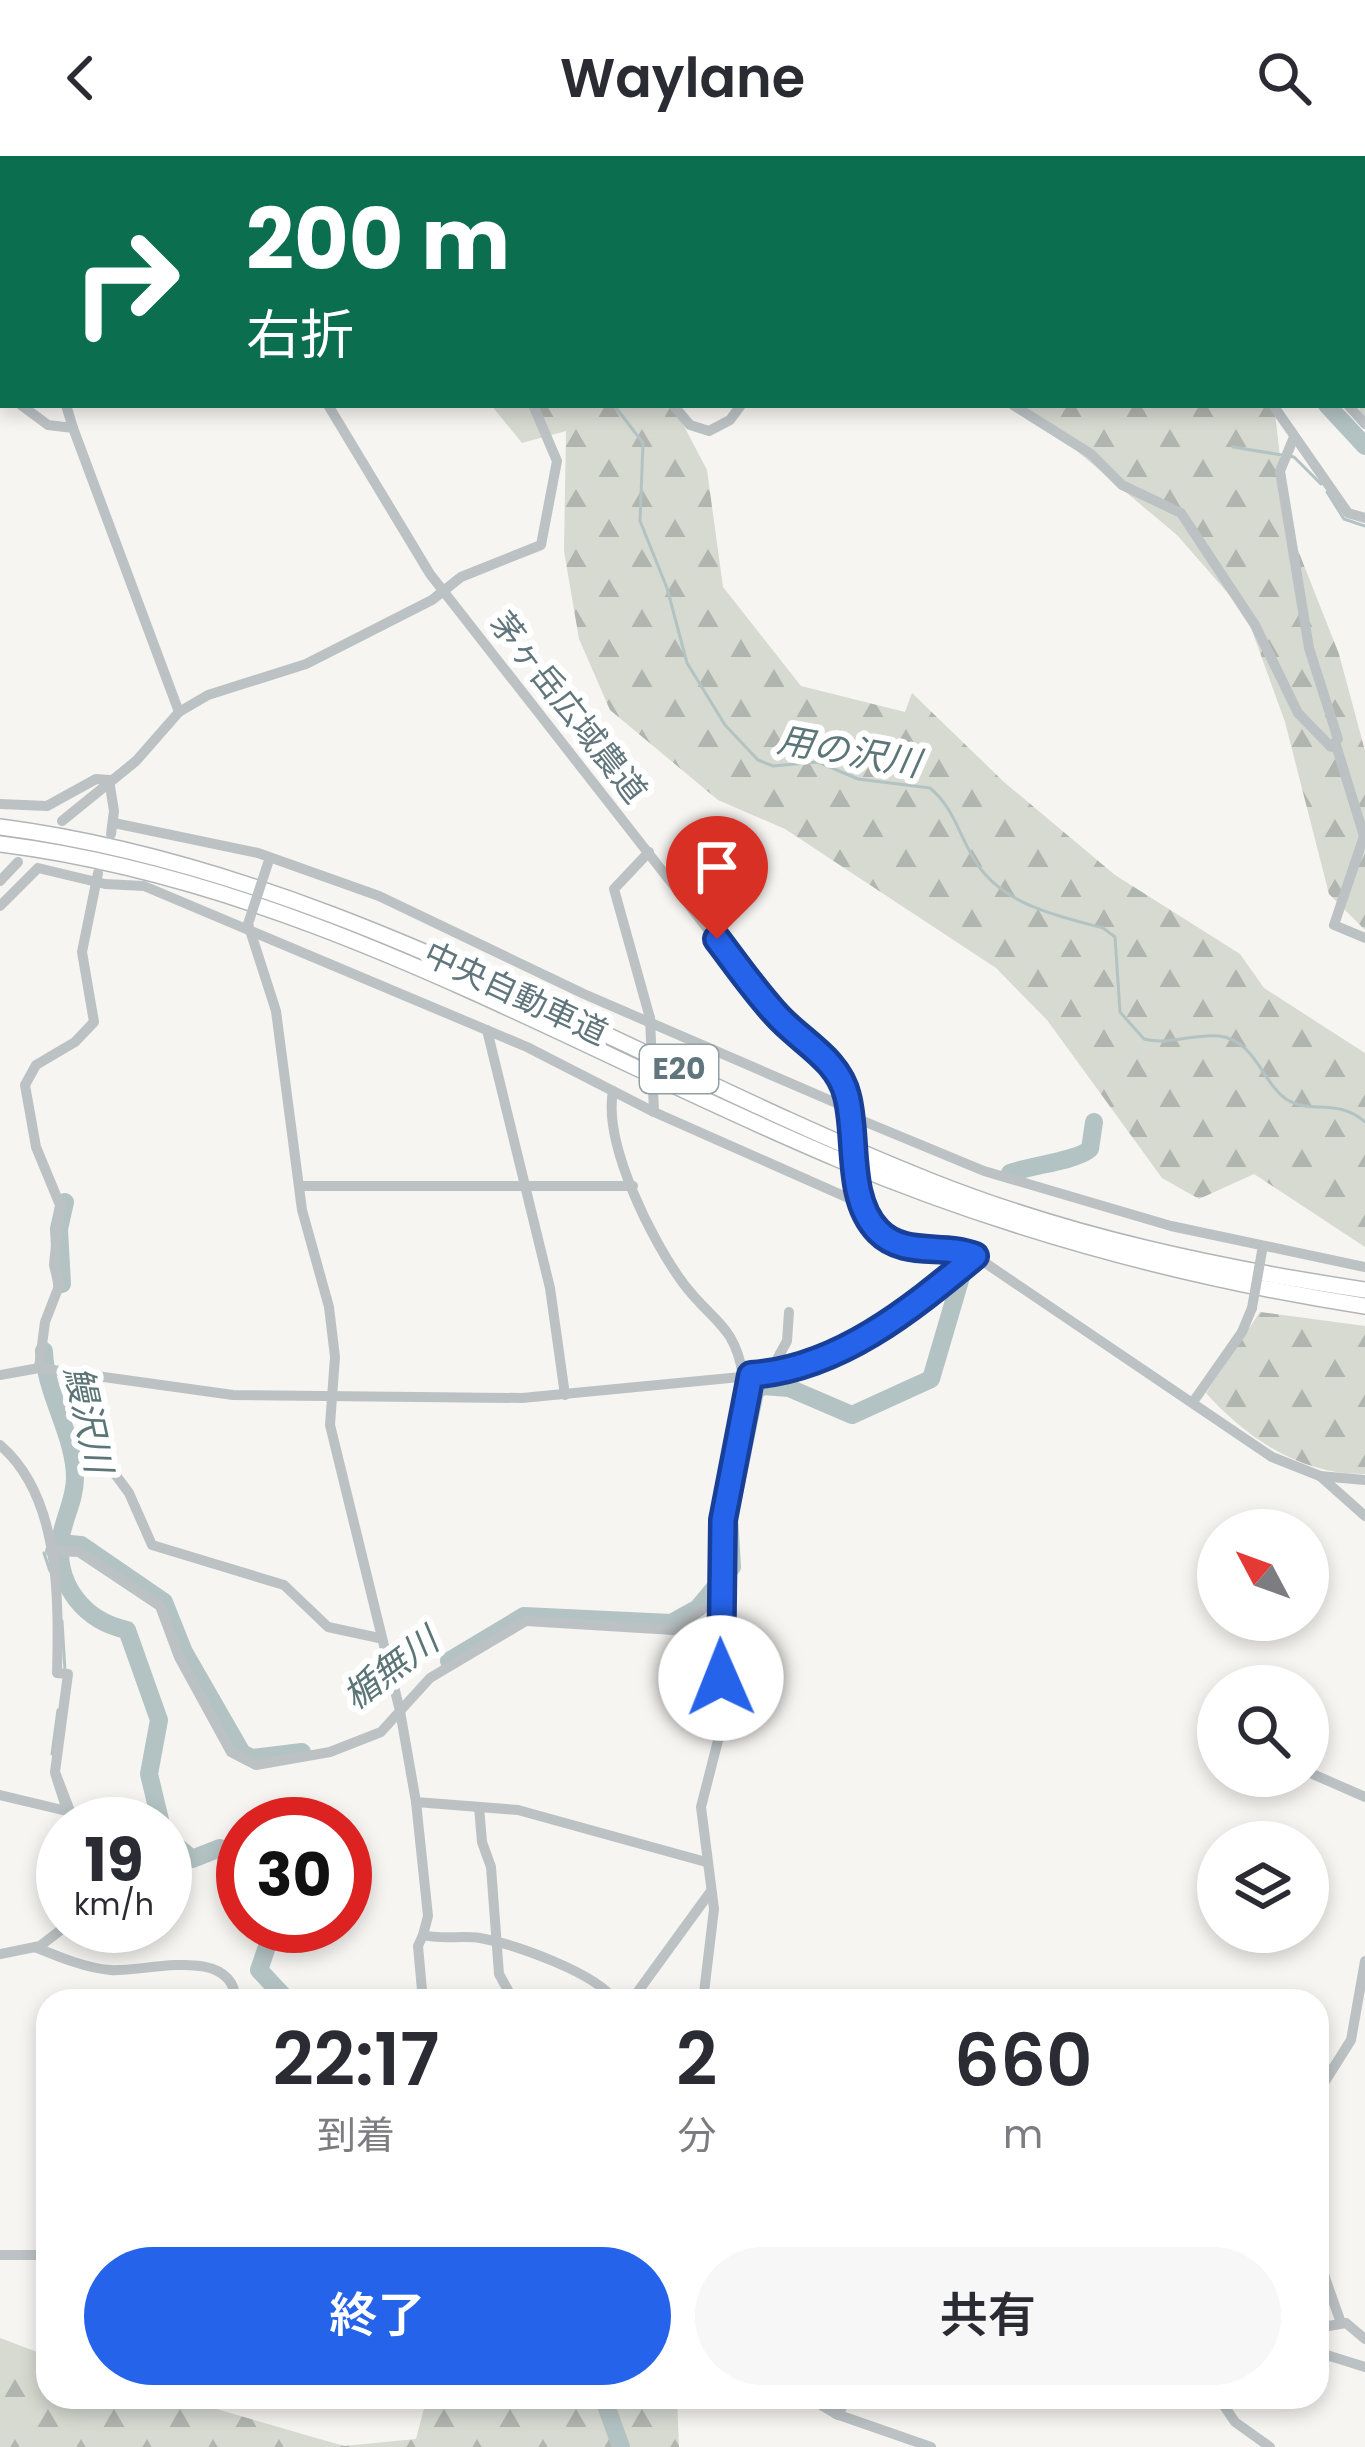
<!DOCTYPE html>
<html lang="ja">
<head>
<meta charset="utf-8">
<style>
  body { margin:0; font-family:Poppins,"Noto Sans JP",sans-serif; background:#f7f7f7; color:#2b2b33; height:100vh; display:flex; flex-direction:column; font-size:45px; white-space:nowrap }
  * { box-sizing:border-box; margin:0 }
  p { font-size:39px; color:#7c7c81 }
  .icon { flex:none; width:66px; height:66px; fill:none; stroke:currentColor; stroke-width:2; stroke-linecap:round; stroke-linejoin:round }
  .map { position:relative; flex:1; overflow:hidden }
  .details { position:absolute; left:36px; top:1833px; width:1293px; height:420px; display:flex; flex-direction:column; background:#fff; border-radius:36px; box-shadow:0 6px 18px #0003 }
  .details>* { flex:none }
  .hud { position:absolute; left:0px; top:0px; width:1365px; height:252px; box-shadow:0 6px 18px #0003; background:#0b6e4f; color:#fff; overflow:hidden }
  .needle { width:78px; rotate:311deg }
  .controls { position:absolute; left:1197px; top:1353px; display:grid; gap:24px }
  .controls a { display:grid; place-items:center; width:132px; height:132px; border-radius:50%; background:#fff; box-shadow:0 6px 18px #0003; font-size:60px }
  .speed { position:absolute; left:36px; top:1641px; display:flex; gap:24px; font-size:60px; font-weight:700; text-align:center }
  .speed>* { display:grid; place-content:center; width:156px; height:156px; border-radius:50%; background:#fff; box-shadow:0 6px 18px #0003; line-height:1 }
  .speed small { font-size:30px; font-weight:400 }
  .speed .limit { border:18px solid #d22; background:#fff; color:#111 }
  .pin { position:absolute; display:grid; place-items:center; width:102px; height:102px; color:#fff; margin:-123px -51px; border-radius:50% 50% 50% 0; rotate:-45deg; box-shadow:0 0 12px #0007 }
  .pin .icon { rotate:45deg }
  .me { position:absolute; width:132px; margin:-66px; rotate:359deg; stroke-linejoin:round; filter:drop-shadow(0 0 9px #0008) }
  .turn { display:flex; align-items:center; gap:42px; height:252px; padding:0 48px; font-size:54px }
  .turn .icon { width:156px; height:156px; stroke-width:2.5 }
  .turn b { display:block; font-size:84px; line-height:102px }
  .eta { display:flex; justify-content:space-evenly; align-items:center; height:204px; text-align:center }
  .eta b { font-size:72px; font-weight:600; line-height:84px }
  .action { display:flex; gap:24px; margin-top:auto; padding:24px 48px }
  .action a { flex:1; height:138px; border-radius:72px; background:#2563eb; color:#fff; font-size:48px; font-weight:600; line-height:138px; text-align:center }
  .action a+a { background:#f7f7f7; color:#2b2b33 }
  header { display:flex; justify-content:space-between; align-items:center; height:156px; padding:0 48px; background:#fff; font-size:54px; font-weight:600 }
  .map>svg:first-child { display:block }
  .forest { fill:url(#forest-firs) }
  .lines { fill:none; stroke-linecap:round; stroke-linejoin:round }
  .stream { stroke:#b3c3c4; stroke-width:3 }
  .river { stroke:#b3c3c4; stroke-width:18 }
  .highway-casing { stroke:#b0b5b7; stroke-width:18 }
  .minor { stroke:#bcc2c4; stroke-width:10 }
  .highway { stroke:#fff; stroke-width:15 }
  .minor-bridge { stroke:#bcc2c4; stroke-width:10 }
  .route-casing { stroke:#184099; stroke-width:30 }
  .route { stroke:#2563eb; stroke-width:21 }
  .labels { text-anchor:middle; stroke-width:12; stroke-linejoin:round; paint-order:stroke }
  .shield { fill:#fff; stroke:#909fa3; stroke-width:3 }
  .shield-label { font-size:30px; font-weight:bold; fill:#61767c }
  .street-label { font-size:33px; fill:#61767c; stroke:#fff }
  .water-label { font-size:36px; font-style:italic; fill:#5c7678; stroke:#fff }
</style>
</head>
<body>
<header><svg class="icon" aria-label="back" viewBox="0 0 24 24"><path d="M15 5l-7 7 7 7"/></svg>Waylane<svg class="icon" aria-label="search" viewBox="0 0 24 24"><circle cx="10" cy="10" r="6"/><path d="M15 15l6 6"/></svg></header>
<div class="map">
<svg width="1365" height="2291" viewBox="0 0 1365 2291">
  <defs>
    <pattern id="forest-firs" width="22" height="20" patternUnits="userSpaceOnUse" patternTransform="scale(3)"><rect width="22" height="20" fill="#d6dad1"/><path d="M5 1l3.5 6h-7zM16 11l3.5 6h-7z" fill="#b1b5af"/></pattern>
  </defs>
  <rect width="100%" height="100%" fill="#f6f5f2"/>
  <g class="forest">
    <path d="M1229 0H1365V268L1358 249 1362 3Z"/>
    <path d="M491 249H673L707 314 723 431 801 530 905 556 912 537 1004 626 1115 719 1240 798 1264 832 1365 897V1091L1254 1018 1199 1043 1162 1022 1047 864 996 812 785 673 718 644 610 554 579 483 564 395 566 275 522 287Z"/>
    <path d="M1022 249H1274L1288 369 1339 498 1365 595V774L1329 738 1285 566 1246 458 1177 379Z"/>
    <path d="M1260 1156 1365 1170V1318C1302 1319 1247 1283 1206 1237Z"/>
    <path d="M0 2182 48 2200V2241H175L344 2290 416 2283 427 2241H677L679 2291H0Z"/>
  </g>
  <g class="lines">
    <g class="stream">
      <path d="M391 0 394 3"/>
      <path d="M614 249 643 287 640 365 667 432 687 507 725 569 758 604 773 610 818 606 858 623 930 632C954 652 958 677 974 703 1000 748 1057 760 1103 772L1115 781 1120 856 1144 883C1169 890 1194 877 1219 880 1256 885 1261 925 1286 943 1310 959 1337 941 1365 966"/>
      <path d="M1233 291 1294 301 1321 328"/>
      <path d="M1327 336 1344 363 1365 370"/>
      <path d="M44 1397 50 1415"/>
      <path d="M62 1465 65 1515"/>
      <path d="M52 1598 58 1554"/>
      <path d="M52 1619 62 1650"/>
    </g>
    <g class="river">
      <path d="M1218 0 1221 3"/>
      <path d="M1327 249 1365 290"/>
      <path d="M1010 1017C1032 1009 1076 1005 1090 993L1094 966"/>
      <path d="M62 1128 59 1073 65 1046"/>
      <path d="M44 1195C45 1238 75 1279 75 1322 75 1345 62 1365 60 1387 57 1431 85 1465 127 1474L159 1564 149 1618 161 1668"/>
      <path d="M60 1387 81 1389 164 1446 184 1496 242 1597 252 1602 302 1596"/>
      <path d="M449 1505 524 1460 671 1467 698 1452 732 1411 729 1361 755 1236 762 1230 789 1232 852 1259 931 1223 961 1121"/>
      <path d="M165 1680 192 1703 220 1692 243 1711"/>
      <path d="M274 1770 259 1814 288 1845"/>
      <path d="M603 2241 621 2291"/>
    </g>
    <defs>
      <g id="highway">
        <path d="M0 671C337 715 623 903 933 1026 1072 1081 1218 1112 1365 1134"/>
        <path d="M0 688C304 726 563 888 840 1004 1010 1075 1183 1122 1365 1150"/>
      </g>
    </defs>
    <use href="#highway" class="highway-casing"/>
    <g class="minor">
      <path d="M178 0 180 3"/>
      <path d="M607 0 609 3"/>
      <path d="M727 0 728 3"/>
      <path d="M1017 0 1020 3"/>
      <path d="M1091 0 1094 3"/>
      <path d="M1301 0 1302 3"/>
      <path d="M0 53 3 62"/>
      <path d="M0 230 3 233"/>
      <path d="M21 249 48 269 73 272 179 556 136 605 62 665"/>
      <path d="M66 249 73 272"/>
      <path d="M328 249 430 418 764 845 837 915 851 963"/>
      <path d="M673 249 690 269 709 275 730 264 741 249"/>
      <path d="M1013 249 1091 298 1122 329 1181 357 1255 469 1298 557 1331 591 1338 583 1309 492 1280 315 1294 281"/>
      <path d="M1273 249 1348 357 1365 362"/>
      <path d="M1348 249 1365 268"/>
      <path d="M179 556 208 539 306 508 432 444 461 421 541 389 557 305 533 249"/>
      <path d="M1336 589 1364 680 1334 769 1365 782"/>
      <path d="M109 624 114 655 111 678"/>
      <path d="M0 648 47 650 96 623 109 624"/>
      <path d="M114 667 258 697 379 740 584 838 850 953"/>
      <path d="M649 696 614 733 650 862"/>
      <path d="M0 725 18 706"/>
      <path d="M0 750 38 712 105 728 144 730 527 891 654 956 862 1048"/>
      <path d="M248 768 276 855 302 1054 329 1151 335 1201 330 1269 400 1555 416 1646 518 1654 706 1706"/>
      <path d="M487 874 550 1132 565 1239"/>
      <path d="M613 935C603 988 652 1085 683 1127 712 1166 735 1168 743 1220"/>
      <path d="M851 960 984 1015 1171 1070 1365 1111"/>
      <path d="M299 1030H633"/>
      <path d="M860 1043 867 1060 888 1084 975 1100 1272 1301 1320 1320 1365 1324"/>
      <path d="M39 1212 45 1166 59 1130 54 1109 60 1049 36 991 25 929 36 909 75 886 94 866 82 796 98 717"/>
      <path d="M769 1218 787 1185 789 1156"/>
      <path d="M0 1219 39 1212 233 1239 522 1242 783 1217C856 1193 916 1149 975 1100"/>
      <path d="M95 1221 112 1314 129 1337 152 1389 284 1429 328 1471 379 1482"/>
      <path d="M1193 1246 1242 1176 1252 1152"/>
      <path d="M0 1289C60 1340 59 1442 57 1517L68 1518 55 1616 75 1668"/>
      <path d="M1320 1320 1365 1360"/>
      <path d="M50 1395 79 1396 160 1450 179 1501 231 1596 256 1609 330 1596 381 1576 430 1522 526 1465 673 1474 721 1440"/>
      <path d="M1212 1555 1218 1559"/>
      <path d="M1308 1616 1365 1641"/>
      <path d="M0 1639 71 1656"/>
      <path d="M416 1646 428 1760 423 1779"/>
      <path d="M479 1651 482 1686 491 1711 499 1818 514 1845"/>
      <path d="M35 1791C57 1800 85 1812 110 1814 144 1817 233 1787 236 1845"/>
      <path d="M0 1798 40 1790 66 1770"/>
      <path d="M423 1845 418 1790 423 1779C442 1784 461 1779 480 1782 514 1788 597 1817 615 1845"/>
      <path d="M631 1845 711 1735"/>
      <path d="M703 1845 714 1753 701 1651 723 1565V1363L751 1219"/>
      <path d="M1317 1938 1351 1884 1365 1805"/>
      <path d="M0 2099H48"/>
      <path d="M1317 2099 1341 2167"/>
      <path d="M1317 2172 1346 2167 1365 2183"/>
      <path d="M1317 2196 1365 2211"/>
      <path d="M808 2241 836 2258 931 2291"/>
      <path d="M1218 2241 1235 2266 1270 2291"/>
      <path d="M838 2259 847 2241"/>
    </g>
    <use href="#highway" class="highway"/>
    <g class="minor-bridge">
      <path d="M248 768 268 707"/>
      <path d="M650 862 654 956"/>
      <path d="M851 963 860 1041"/>
      <path d="M1252 1152 1262 1095"/>
    </g>
  </g>
  <g class="lines">
    <defs>
      <path id="route" d="M717 783C736 808 754 834 775 857 799 885 838 902 847 940 858 982 846 1042 878 1075 904 1102 943 1087 975 1100 910 1154 838 1213 751 1219L723 1364 721 1522"/>
    </defs>
    <use href="#route" class="route-casing"/>
    <use href="#route" class="route"/>
  </g>
  <g class="labels">
    <rect class="shield" x="640" y="889" width="78" height="48" rx="9"/>
    <g class="shield-label">
      <text x="679" y="923">E20</text>
    </g>
    <g class="street-label">
      <text transform="translate(569 551) rotate(52)" y="12">茅ヶ岳広域農道</text>
      <text transform="translate(516 837) rotate(25)" y="12">中央自動車道</text>
    </g>
    <g class="water-label">
      <text transform="translate(849 595) rotate(10)" y="13">用の沢川</text>
      <text transform="translate(89 1263) rotate(78)" y="13">鰻沢川</text>
      <text transform="translate(390 1512) rotate(-37)" y="13">楯無川</text>
    </g>
  </g>
</svg>
<div class="controls">
<a><svg class="needle" viewBox="-14 -14 28 28"><path d="M0-13l5 13h-10z" fill="#e53935"/><path d="M0 13l5-13h-10z" fill="#7c7c81"/></svg></a>
<a><svg class="icon" aria-label="search" viewBox="0 0 24 24"><circle cx="10" cy="10" r="6"/><path d="M15 15l6 6"/></svg></a>
<a><svg class="icon" aria-label="layers" viewBox="0 0 24 24"><path d="M12 4l9 5-9 5-9-5zM3 14l9 5 9-5"/></svg></a>
</div>
<div class="speed"><div>19<small>km/h</small></div><div class="limit">30</div></div>
<div class="pin" style="left:717px;top:783px;background:#d93025"><svg class="icon" aria-label="arrive" viewBox="0 0 24 24"><path d="M6 21V4h12l-3 4 3 4H6"/></svg></div>
<svg class="me" style="left:721px;top:1522px" viewBox="-20 -20 40 40"><circle r="19" fill="#fff"/><path d="M0-13L10 11 0 6-10 11z" fill="#2563eb"/></svg>
<div class="hud">
<div class="turn"><svg class="icon" aria-label="right" viewBox="0 0 24 24"><path d="M7 20v-9h11M14 6l5 5-5 5"/></svg><div><b>200 m</b>右折</div></div>
</div>
<section class="details">
<div class="eta">
<div><b>22:17</b><p>到着</p></div>
<div><b>2</b><p>分</p></div>
<div><b>660</b><p>m</p></div>
</div>
<div class="action"><a>終了</a><a>共有</a></div>
</section>
</div>
</body>
</html>
